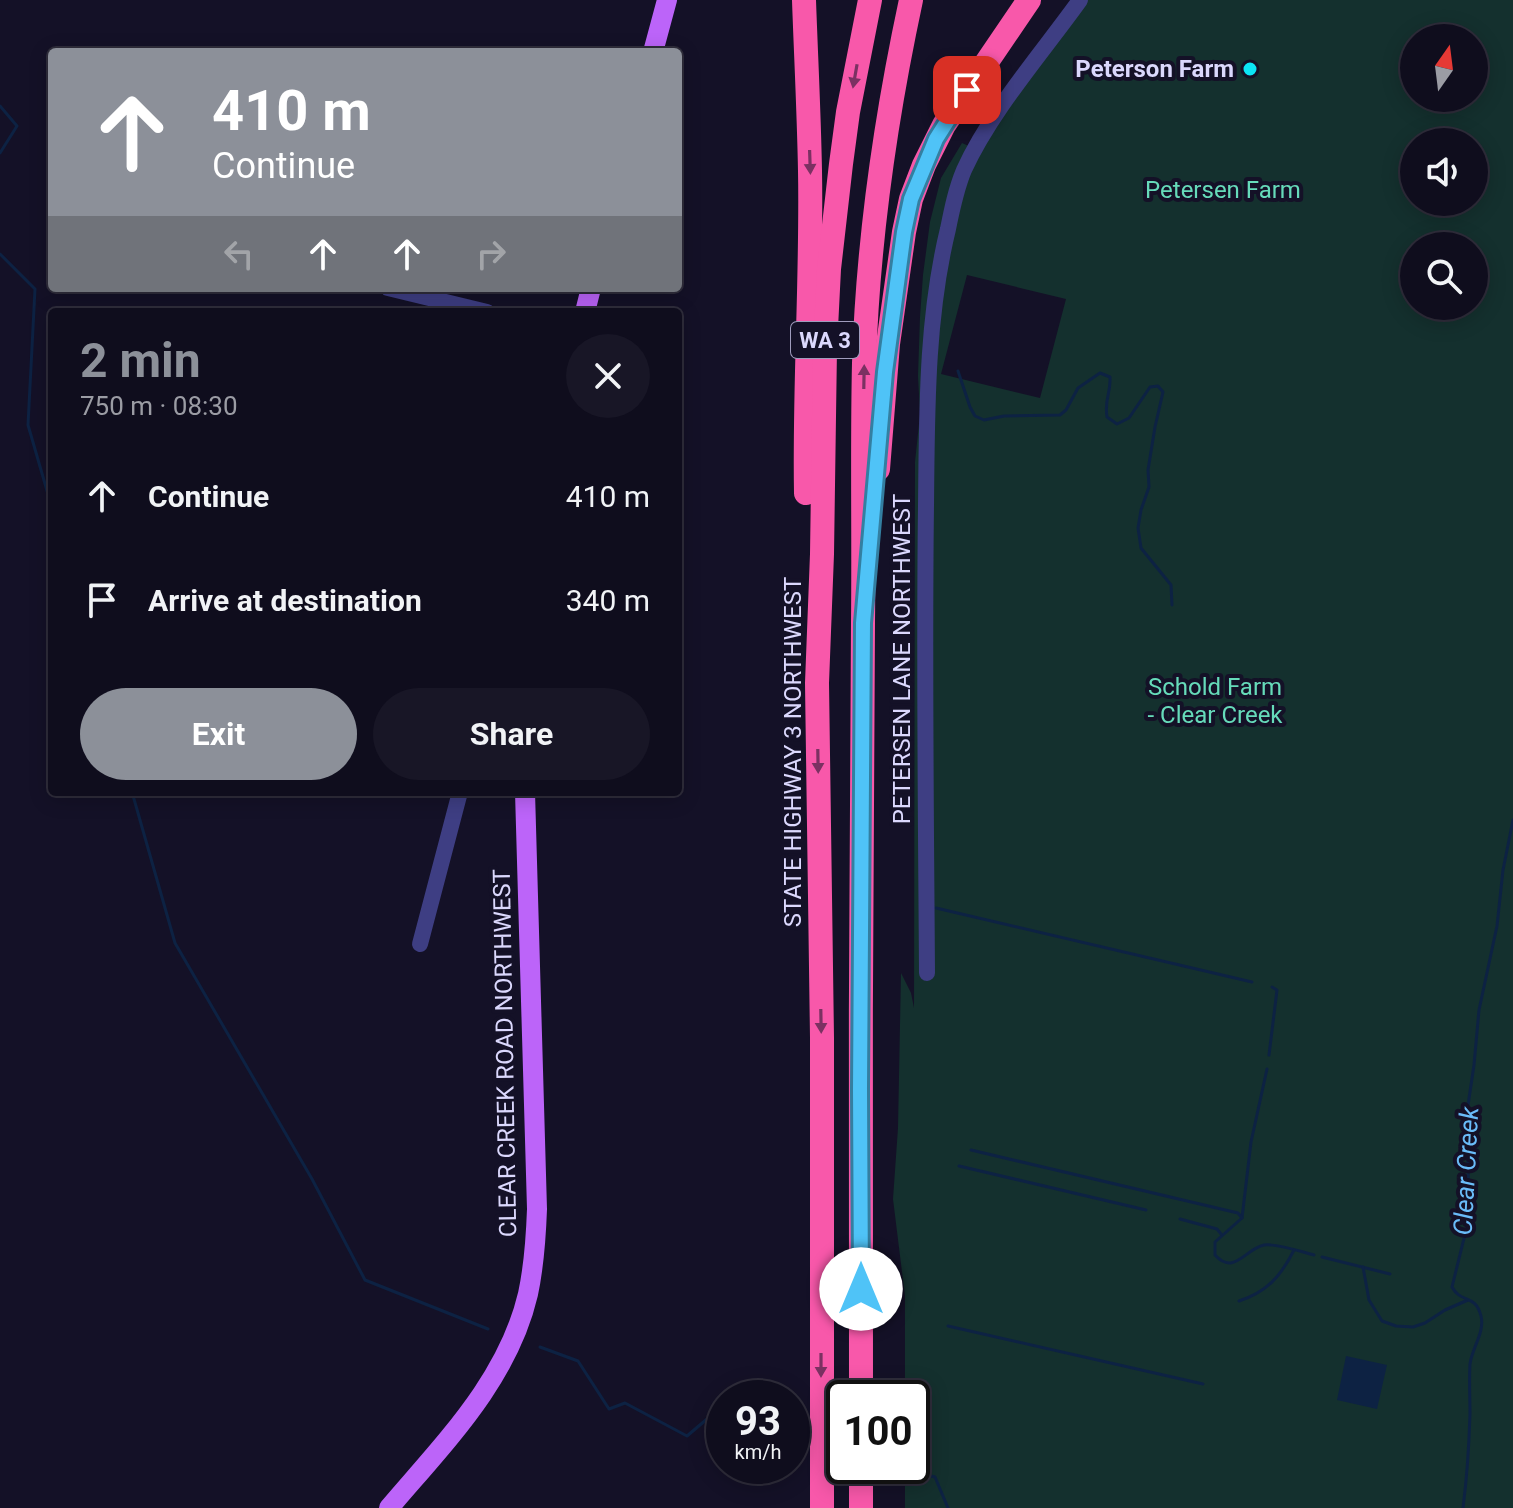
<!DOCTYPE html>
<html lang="en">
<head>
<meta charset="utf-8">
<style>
  body { margin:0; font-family:Roboto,sans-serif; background:#181626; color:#f1f3f6; height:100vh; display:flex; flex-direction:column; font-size:30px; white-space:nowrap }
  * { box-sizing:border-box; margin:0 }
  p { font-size:26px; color:#9b9ca4 }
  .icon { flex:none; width:44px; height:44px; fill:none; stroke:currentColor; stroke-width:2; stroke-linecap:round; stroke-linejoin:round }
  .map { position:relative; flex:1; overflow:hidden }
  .sheet { position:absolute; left:48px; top:308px; width:634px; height:488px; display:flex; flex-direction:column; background:#0f0d1d; border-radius:8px; box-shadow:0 4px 20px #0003,0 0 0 2px #2f2d3b }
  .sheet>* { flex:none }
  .guide { position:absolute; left:48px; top:48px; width:634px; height:244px; border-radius:8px; box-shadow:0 4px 20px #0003,0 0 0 2px #2f2d3b; background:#8c9099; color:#fff; overflow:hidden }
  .needle { width:52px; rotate:14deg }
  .fabs { position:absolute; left:1400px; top:24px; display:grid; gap:16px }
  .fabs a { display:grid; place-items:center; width:88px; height:88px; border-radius:50%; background:#0f0d1d; box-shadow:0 4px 20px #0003,0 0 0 2px #2f2d3b; font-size:40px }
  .speed { position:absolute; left:706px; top:1380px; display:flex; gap:16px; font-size:40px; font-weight:700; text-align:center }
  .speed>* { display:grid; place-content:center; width:104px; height:104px; border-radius:50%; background:#0f0d1d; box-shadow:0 4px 20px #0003,0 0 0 2px #2f2d3b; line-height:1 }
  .speed small { font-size:20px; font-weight:400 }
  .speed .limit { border:4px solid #111; border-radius:12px; background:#fff; color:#111 }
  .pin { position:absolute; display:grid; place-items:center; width:68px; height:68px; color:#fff; margin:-34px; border-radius:16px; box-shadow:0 4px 12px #0006 }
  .me { position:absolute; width:88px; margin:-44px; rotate:0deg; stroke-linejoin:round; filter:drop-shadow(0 0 6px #0008) }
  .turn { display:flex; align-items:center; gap:28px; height:168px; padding:0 32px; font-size:36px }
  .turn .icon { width:104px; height:104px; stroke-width:2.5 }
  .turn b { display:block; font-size:56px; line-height:68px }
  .lanes { display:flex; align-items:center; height:76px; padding:0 32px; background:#0003; justify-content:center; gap:40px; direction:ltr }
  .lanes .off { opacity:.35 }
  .round { display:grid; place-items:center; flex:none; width:84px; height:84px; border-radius:42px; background:#181626 }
  .headline { display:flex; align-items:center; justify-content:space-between; height:136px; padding:0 32px }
  h1 { font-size:48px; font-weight:700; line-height:60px; color:#8c9099 }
  .primary-button { display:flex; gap:16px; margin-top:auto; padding:16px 32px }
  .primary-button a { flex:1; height:92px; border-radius:48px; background:#8c9099; color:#fff; font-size:32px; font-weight:700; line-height:92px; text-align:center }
  .primary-button a+a { background:#181626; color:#f1f3f6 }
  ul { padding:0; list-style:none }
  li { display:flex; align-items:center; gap:24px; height:104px; padding:0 32px }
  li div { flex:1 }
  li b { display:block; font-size:30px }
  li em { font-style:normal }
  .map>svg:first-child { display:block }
  .green { fill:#14302e; fill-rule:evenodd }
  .water { fill:#0d2243 }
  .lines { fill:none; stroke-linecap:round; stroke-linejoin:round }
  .stream { stroke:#0d2243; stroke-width:3 }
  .minor { stroke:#3e3e83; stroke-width:16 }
  .major { stroke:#bc64f9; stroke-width:20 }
  .highway { stroke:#f858aa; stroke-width:24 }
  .oneway { fill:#7b3162 }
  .route-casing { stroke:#337fa1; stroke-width:20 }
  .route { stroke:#4fc3f7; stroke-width:14 }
  .poi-dot { fill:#0ce5f5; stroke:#141127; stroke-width:3 }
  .labels { text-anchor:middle; stroke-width:8; stroke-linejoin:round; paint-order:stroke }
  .shield { fill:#141127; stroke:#9f9cbd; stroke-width:2 }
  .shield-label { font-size:22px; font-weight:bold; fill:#dbd8fd }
  .poi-label { font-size:24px; font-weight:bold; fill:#dbd8fd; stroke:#141127; text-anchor:end }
  .park-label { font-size:24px; fill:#66dbba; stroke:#141127 }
  .street-label { font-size:24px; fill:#dbd8fd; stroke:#141127 }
  .water-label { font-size:26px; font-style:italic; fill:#6abcf9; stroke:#141127 }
</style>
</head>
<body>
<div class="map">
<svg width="1513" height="1508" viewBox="0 0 1513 1508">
  <rect width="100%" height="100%" fill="#141127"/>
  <path class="green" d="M1078 0H1513V1508H905V1466H912V1398H905V1296L893 1199 898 1128 901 973 911 993 914 1008 915 462 920 414 918 376 920 317 923 275 930 222 941 178 962 143 973 148ZM1414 38H1474V98H1414ZM1414 142H1474V202H1414ZM1414 246H1474V306H1414ZM967 275 1066 299 1040 398 941 374Z"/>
  <path class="water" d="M1346 1356 1387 1365 1377 1409 1337 1400Z"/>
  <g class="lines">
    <g class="stream">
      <path d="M0 106 17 126 0 153"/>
      <path d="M0 254 35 289 28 425 52 508"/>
      <path d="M958 371 970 407 975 416 984 420 1004 416 1060 415 1066 410 1078 388 1100 373 1110 377C1111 394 1104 399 1107 417L1117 424 1129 418 1150 387 1158 386 1163 392 1155 427 1148 470 1149 487 1141 510 1138 528 1141 548 1171 585 1172 605"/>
      <path d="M132 792 175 943 312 1179 365 1280 488 1329"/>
      <path d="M936 908 1252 982"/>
      <path d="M1269 1055 1277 990 1272 987"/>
      <path d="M1267 1069 1251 1142 1242 1218 1215 1242V1255C1234 1276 1245 1249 1264 1245 1276 1243 1302 1252 1314 1255"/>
      <path d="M971 1150 1238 1213 1242 1218"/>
      <path d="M959 1166 1146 1210"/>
      <path d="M1180 1219 1217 1229 1221 1234"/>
      <path d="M1322 1257 1390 1274"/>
      <path d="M1363 1267 1369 1300 1382 1321 1396 1326 1413 1327 1425 1323 1445 1310 1468 1300"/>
      <path d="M1239 1301C1267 1292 1281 1276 1294 1250"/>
      <path d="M948 1326 1203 1384"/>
      <path d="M540 1347 578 1361 609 1409 625 1403 687 1436 707 1419 724 1422"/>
      <path d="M792 1439 809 1444"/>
      <path d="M894 1466 935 1477 948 1508"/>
      <path d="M1463 1508C1467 1477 1469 1446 1470 1414 1470 1398 1469 1380 1470 1364 1472 1348 1485 1332 1481 1316 1475 1293 1461 1304 1452 1287L1469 1218 1467 1112 1474 1065 1479 1010 1497 926 1503 870 1513 820"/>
    </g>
    <g class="minor">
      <path d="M388 288 487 312"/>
      <path d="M420 944 460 792"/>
      <path d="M927 973C926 818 924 662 926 506 927 414 926 319 948 229 952 209 956 189 964 170 991 111 1042 53 1080 0"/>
    </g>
    <g class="major">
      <path d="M653 52 667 0"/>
      <path d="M585 312 591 288"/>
      <path d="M389 1508C444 1443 508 1380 528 1294 534 1266 536 1237 537 1209L525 792"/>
    </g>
    <g class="highway">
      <path d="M804 0C806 57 809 114 810 171 812 278 804 386 806 493"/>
      <path d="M878 469 888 344 904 232 911 199 924 165 944 125 1029 0"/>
      <path d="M861 1398C861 1140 860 881 863 623 864 536 862 449 864 363 868 239 885 121 911 0"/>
      <path d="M861 1466V1508"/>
      <path d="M822 1508V1038L817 683 822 554 825 348 829 269 841 164 848 112 870 0"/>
    </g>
  </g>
  <defs><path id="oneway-solid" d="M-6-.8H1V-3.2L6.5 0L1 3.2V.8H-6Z" transform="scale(2)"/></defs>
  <g class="oneway">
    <use href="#oneway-solid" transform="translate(855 76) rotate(100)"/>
    <use href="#oneway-solid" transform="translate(810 162) rotate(88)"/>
    <use href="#oneway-solid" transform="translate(864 377) rotate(-89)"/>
    <use href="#oneway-solid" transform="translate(818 761) rotate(89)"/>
    <use href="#oneway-solid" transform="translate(821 1021) rotate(89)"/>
    <use href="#oneway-solid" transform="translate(821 1365) rotate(90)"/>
  </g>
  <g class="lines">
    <defs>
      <path id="route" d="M861 1289 860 1089 863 623 885 372 904 232 911 199 936 139 967 90"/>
    </defs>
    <use href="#route" class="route-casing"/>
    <use href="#route" class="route"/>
  </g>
  <circle class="poi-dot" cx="1250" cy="69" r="8"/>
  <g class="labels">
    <rect class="shield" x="791" y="322" width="68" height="36" rx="6"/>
    <g class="shield-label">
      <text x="825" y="348">WA 3</text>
    </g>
    <g class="poi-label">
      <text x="1234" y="77">Peterson Farm</text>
    </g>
    <g class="park-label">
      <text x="1223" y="198">Petersen Farm</text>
      <text x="1215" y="695">Schold Farm<tspan x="1215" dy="28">- Clear Creek</tspan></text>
    </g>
    <g class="street-label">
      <text transform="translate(902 659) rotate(-90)" y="8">PETERSEN LANE NORTHWEST</text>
      <text transform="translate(793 752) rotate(-90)" y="8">STATE HIGHWAY 3 NORTHWEST</text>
      <text transform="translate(505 1053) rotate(-91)" y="8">CLEAR CREEK ROAD NORTHWEST</text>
    </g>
    <g class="water-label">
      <text transform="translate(1466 1171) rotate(-87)" y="9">Clear Creek</text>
    </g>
  </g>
</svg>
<div class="fabs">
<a><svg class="needle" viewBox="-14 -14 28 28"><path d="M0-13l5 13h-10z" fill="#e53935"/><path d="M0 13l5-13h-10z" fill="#9b9ca4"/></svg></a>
<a><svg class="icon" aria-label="sound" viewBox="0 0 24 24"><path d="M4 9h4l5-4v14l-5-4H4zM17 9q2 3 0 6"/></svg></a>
<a><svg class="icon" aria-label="search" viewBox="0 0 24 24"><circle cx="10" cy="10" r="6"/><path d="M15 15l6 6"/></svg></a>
</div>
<div class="speed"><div>93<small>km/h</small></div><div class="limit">100</div></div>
<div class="pin" style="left:967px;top:90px;background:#d93025"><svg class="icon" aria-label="arrive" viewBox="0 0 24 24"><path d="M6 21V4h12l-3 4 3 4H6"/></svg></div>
<svg class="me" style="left:861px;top:1289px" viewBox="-20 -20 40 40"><circle r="19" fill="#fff"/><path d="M0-13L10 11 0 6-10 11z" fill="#4fc3f7"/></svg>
<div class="guide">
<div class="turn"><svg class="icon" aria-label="ahead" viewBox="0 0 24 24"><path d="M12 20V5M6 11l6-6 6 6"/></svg><div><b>410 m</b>Continue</div></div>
<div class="lanes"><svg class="icon off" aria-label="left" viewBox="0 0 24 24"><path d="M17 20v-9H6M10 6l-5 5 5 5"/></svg><svg class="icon" aria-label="ahead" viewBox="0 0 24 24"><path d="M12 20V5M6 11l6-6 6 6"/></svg><svg class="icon" aria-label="ahead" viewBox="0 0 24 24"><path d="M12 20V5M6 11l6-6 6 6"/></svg><svg class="icon off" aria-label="right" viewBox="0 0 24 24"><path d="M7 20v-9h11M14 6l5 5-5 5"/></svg></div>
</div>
<section class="sheet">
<div class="headline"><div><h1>2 min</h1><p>750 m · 08:30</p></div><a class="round"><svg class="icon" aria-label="close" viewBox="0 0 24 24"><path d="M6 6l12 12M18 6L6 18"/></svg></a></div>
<ul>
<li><svg class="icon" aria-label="ahead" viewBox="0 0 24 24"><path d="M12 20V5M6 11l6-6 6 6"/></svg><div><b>Continue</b></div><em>410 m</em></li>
<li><svg class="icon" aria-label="arrive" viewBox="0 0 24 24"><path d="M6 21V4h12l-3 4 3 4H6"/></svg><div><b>Arrive at destination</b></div><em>340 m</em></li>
</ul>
<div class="primary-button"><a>Exit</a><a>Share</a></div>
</section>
</div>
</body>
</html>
